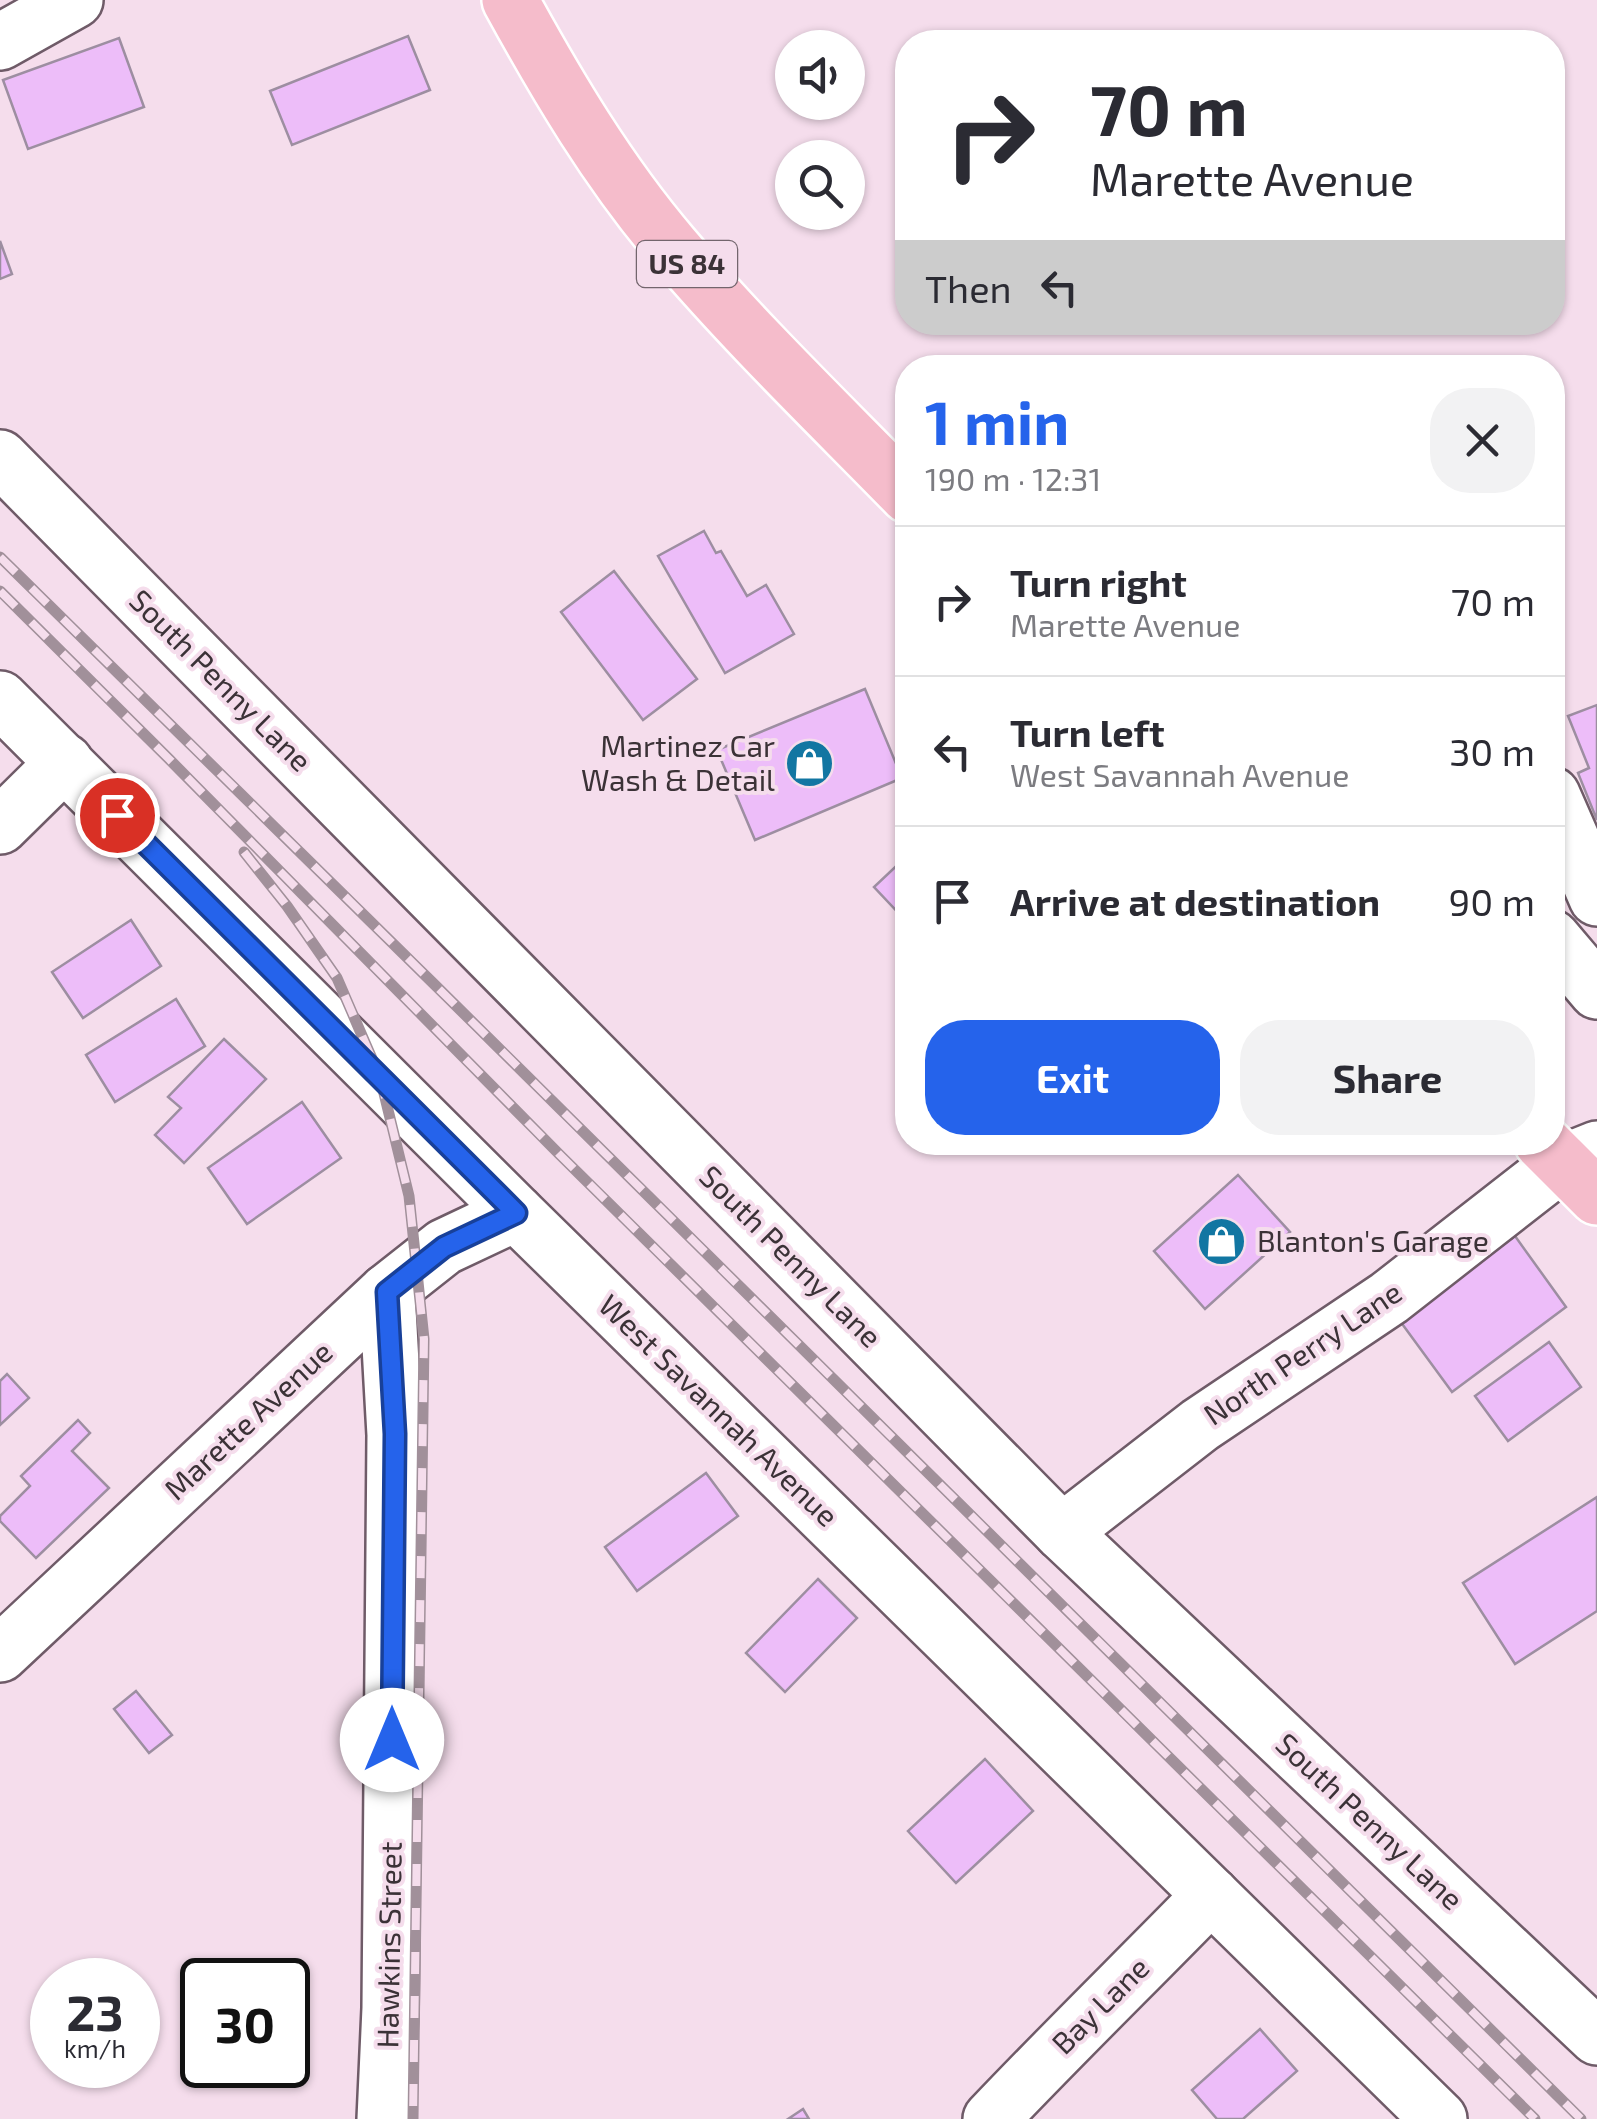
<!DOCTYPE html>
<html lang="en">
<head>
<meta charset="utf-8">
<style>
  body { margin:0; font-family:"Exo 2",sans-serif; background:#f2f2f3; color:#2b2b33; height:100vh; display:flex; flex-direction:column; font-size:38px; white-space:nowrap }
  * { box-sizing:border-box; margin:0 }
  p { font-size:32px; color:#7c7c81 }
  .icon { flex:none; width:55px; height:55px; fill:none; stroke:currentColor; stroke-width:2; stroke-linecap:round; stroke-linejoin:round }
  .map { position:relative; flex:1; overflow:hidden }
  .panel { position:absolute; left:895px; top:355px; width:670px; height:800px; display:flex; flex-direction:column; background:#fff; border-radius:40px; box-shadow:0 2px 8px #0004 }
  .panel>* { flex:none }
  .hud { position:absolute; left:895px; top:30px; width:670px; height:305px; border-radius:40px; box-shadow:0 2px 8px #0004; background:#fff; color:#2b2b33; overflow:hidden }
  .fabs { position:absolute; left:775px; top:30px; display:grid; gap:20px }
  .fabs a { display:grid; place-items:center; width:90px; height:90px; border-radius:50%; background:#fff; box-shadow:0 2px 8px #0004; font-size:50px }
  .speed { position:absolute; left:30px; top:1958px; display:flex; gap:20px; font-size:50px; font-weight:700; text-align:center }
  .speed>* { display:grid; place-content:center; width:130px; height:130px; border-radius:50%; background:#fff; box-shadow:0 2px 8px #0004; line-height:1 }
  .speed small { font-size:25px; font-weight:400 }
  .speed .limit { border:5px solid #111; border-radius:15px; background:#fff; color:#111 }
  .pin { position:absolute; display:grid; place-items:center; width:85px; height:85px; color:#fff; margin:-42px; border:5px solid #fff; border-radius:50%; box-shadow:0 2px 10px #0007 }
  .me { position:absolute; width:110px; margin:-55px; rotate:0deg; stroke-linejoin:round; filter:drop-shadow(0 0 8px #0008) }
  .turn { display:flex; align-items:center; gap:35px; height:210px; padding:0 30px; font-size:45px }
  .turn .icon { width:130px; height:130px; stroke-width:2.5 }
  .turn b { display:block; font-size:70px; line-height:85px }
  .then { display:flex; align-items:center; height:95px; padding:0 30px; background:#0003; gap:20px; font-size:38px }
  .round { display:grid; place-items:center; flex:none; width:105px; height:105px; border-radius:40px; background:#f2f2f3 }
  .head { display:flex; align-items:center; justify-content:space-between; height:170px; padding:0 30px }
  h1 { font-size:60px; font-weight:700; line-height:75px; color:#2563eb }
  .action { display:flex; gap:20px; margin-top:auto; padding:20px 30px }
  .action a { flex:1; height:115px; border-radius:40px; background:#2563eb; color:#fff; font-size:40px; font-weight:700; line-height:115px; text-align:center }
  .action a+a { background:#f2f2f3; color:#2b2b33 }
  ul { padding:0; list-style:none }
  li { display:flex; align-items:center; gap:30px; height:150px; padding:0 30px; border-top:2px solid #e1e1e2 }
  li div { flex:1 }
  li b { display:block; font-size:38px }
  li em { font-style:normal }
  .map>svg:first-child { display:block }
  .building { fill:#edbdf9; stroke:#9d8ea1; stroke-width:2.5 }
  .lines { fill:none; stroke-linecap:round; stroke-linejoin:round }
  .minor-casing { stroke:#6f5b68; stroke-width:60 }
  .highway-casing { stroke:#fff; stroke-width:60 }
  .minor { stroke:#fff; stroke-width:55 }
  .highway { stroke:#f5bccb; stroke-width:55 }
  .rail-casing { stroke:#a1909a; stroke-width:11 }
  .rail { stroke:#f5ddec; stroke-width:8; stroke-dasharray:22; stroke-linecap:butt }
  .route-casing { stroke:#184099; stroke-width:25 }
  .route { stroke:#2563eb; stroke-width:18 }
  .labels { text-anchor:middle; stroke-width:8; stroke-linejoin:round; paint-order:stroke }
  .shield { fill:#f5ddec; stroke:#73656d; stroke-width:2.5 }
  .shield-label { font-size:28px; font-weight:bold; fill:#3b3237 }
  .street-label { font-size:30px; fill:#3b3237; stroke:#f5ddec }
  .poi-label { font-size:30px; fill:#3b3237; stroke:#f5ddec; text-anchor:end }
</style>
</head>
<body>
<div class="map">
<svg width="1597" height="2119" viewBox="0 0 1597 2119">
  <rect width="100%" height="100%" fill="#f5ddec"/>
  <g class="building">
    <path d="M408 36 430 90 292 145 270 91Z"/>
    <path d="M119 38 144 107 28 149 3 80Z"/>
    <path d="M0 241 12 274 0 279Z"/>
    <path d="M704 531 716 553 721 551 747 596 766 585 794 634 725 673 658 556Z"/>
    <path d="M614 571 697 679 643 720 561 612Z"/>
    <path d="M865 689 902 778 755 840 717 750Z"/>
    <path d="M1597 705V820L1578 773 1589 768 1568 716Z"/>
    <path d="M908 855V923L874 887Z"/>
    <path d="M131 920 161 966 83 1018 52 972Z"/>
    <path d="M176 999 205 1046 115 1102 86 1055Z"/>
    <path d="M224 1039 266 1079 184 1163 155 1135 181 1108 168 1097Z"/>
    <path d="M302 1102 341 1158 247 1224 208 1168Z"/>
    <path d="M1238 1175 1290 1232 1205 1309 1154 1251Z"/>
    <path d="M1515 1236 1566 1307 1452 1392 1400 1321Z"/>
    <path d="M1549 1342 1581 1387 1508 1441 1475 1396Z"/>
    <path d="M7 1374 29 1398 0 1425V1381Z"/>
    <path d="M78 1420 90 1433 72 1451 109 1488 36 1558 0 1521V1516L30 1486 21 1476Z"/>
    <path d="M706 1473 738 1516 637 1591 605 1547Z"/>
    <path d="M1597 1497V1611L1515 1664 1463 1583Z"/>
    <path d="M818 1579 857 1618 785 1692 746 1653Z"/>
    <path d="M136 1691 172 1735 149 1753 114 1709Z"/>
    <path d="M985 1759 1033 1811 956 1883 908 1831Z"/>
    <path d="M1260 2029 1297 2071 1243 2119H1217L1192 2090Z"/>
    <path d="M803 2109 809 2119H788Z"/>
  </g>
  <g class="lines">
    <defs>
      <g id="minor">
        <path d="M0 42 75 0"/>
        <path d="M0 458 1062 1532 1597 2037"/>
        <path d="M0 699 516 1213 1439 2119"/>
        <path d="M1552 795 1597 898"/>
        <path d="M0 826 65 762"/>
        <path d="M1552 938 1597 991"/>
        <path d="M1062 1532 1200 1425 1389 1298 1562 1163 1597 1149"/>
        <path d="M0 1654 387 1292 444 1247 516 1213"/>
        <path d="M385 2119 390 2008 395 1435 387 1292"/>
        <path d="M991 2119C1063 2043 1138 1970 1211 1895"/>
      </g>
      <g id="highway">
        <path d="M510 0C557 86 608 172 672 247 746 334 828 413 908 495"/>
        <path d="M1542 1142 1597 1197"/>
      </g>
    </defs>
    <use href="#minor" class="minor-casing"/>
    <use href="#highway" class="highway-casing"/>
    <use href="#minor" class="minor"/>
    <use href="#highway" class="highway"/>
    <defs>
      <g id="rail">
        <path d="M0 557 435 985 1581 2119"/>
        <path d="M0 591 169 759 560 1155 1535 2119"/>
        <path d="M244 852 287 906 337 978 380 1077 409 1196 424 1339 413 2119"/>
      </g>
    </defs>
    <use href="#rail" class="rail-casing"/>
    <use href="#rail" class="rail"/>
  </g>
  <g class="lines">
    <defs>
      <path id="route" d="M117 815 516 1213 444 1247 387 1292 395 1434 392 1740"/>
    </defs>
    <use href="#route" class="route-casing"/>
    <use href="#route" class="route"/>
  </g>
  <defs>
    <symbol id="shop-disc" viewBox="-11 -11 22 22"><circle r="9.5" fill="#1276a2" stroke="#f5ddec"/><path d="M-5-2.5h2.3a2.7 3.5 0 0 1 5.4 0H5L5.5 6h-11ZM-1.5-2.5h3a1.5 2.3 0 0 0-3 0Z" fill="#fff"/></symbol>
  </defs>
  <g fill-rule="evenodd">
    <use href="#shop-disc" x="782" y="736" width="55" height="55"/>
    <use href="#shop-disc" x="1194" y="1214" width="55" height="55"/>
  </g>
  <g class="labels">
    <rect class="shield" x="637" y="241" width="100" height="46" rx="8"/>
    <g class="shield-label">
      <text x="687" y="274">US 84</text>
    </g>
    <g class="street-label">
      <text transform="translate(220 681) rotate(45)" y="10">South Penny Lane</text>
      <text transform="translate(790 1257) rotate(45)" y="10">South Penny Lane</text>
      <text transform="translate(1303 1354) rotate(-34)" y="10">North Perry Lane</text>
      <text transform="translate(718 1411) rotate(44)" y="10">West Savannah Avenue</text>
      <text transform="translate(249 1421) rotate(-43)" y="10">Marette Avenue</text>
      <text transform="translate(1369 1822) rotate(43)" y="10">South Penny Lane</text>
      <text transform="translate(390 1945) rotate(-89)" y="10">Hawkins Street</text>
      <text transform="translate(1101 2006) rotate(-45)" y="10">Bay Lane</text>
    </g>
    <g class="poi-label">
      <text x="775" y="757">Martinez Car<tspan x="775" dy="34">Wash &amp; Detail</tspan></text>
      <text x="1257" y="1252" text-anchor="start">Blanton's Garage</text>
    </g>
  </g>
</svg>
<div class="fabs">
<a><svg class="icon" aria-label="sound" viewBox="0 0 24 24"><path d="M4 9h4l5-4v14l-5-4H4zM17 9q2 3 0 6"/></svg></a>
<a><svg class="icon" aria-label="search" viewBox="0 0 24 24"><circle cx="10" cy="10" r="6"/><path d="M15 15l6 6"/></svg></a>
</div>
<div class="speed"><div>23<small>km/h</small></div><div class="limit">30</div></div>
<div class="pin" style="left:117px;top:815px;background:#d93025"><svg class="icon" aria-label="arrive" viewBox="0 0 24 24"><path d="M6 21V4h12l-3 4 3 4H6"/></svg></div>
<svg class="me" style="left:392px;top:1740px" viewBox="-20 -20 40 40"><circle r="19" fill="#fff"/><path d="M0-13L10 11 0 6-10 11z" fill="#2563eb"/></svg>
<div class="hud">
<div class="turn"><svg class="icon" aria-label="right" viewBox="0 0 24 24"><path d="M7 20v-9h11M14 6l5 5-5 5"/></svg><div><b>70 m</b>Marette Avenue</div></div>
<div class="then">Then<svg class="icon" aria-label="left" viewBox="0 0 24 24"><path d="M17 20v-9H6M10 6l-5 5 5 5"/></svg></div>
</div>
<section class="panel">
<div class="head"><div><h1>1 min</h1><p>190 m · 12:31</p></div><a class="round"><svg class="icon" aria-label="close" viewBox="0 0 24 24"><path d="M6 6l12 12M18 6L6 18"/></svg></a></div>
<ul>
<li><svg class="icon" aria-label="right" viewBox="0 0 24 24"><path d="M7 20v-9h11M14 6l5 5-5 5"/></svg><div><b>Turn right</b><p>Marette Avenue</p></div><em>70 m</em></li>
<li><svg class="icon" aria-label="left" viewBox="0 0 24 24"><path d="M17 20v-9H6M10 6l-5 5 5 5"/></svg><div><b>Turn left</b><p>West Savannah Avenue</p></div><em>30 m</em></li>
<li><svg class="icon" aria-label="arrive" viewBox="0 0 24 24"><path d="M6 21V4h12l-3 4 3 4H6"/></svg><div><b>Arrive at destination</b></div><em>90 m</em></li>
</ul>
<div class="action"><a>Exit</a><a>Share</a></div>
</section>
</div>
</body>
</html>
